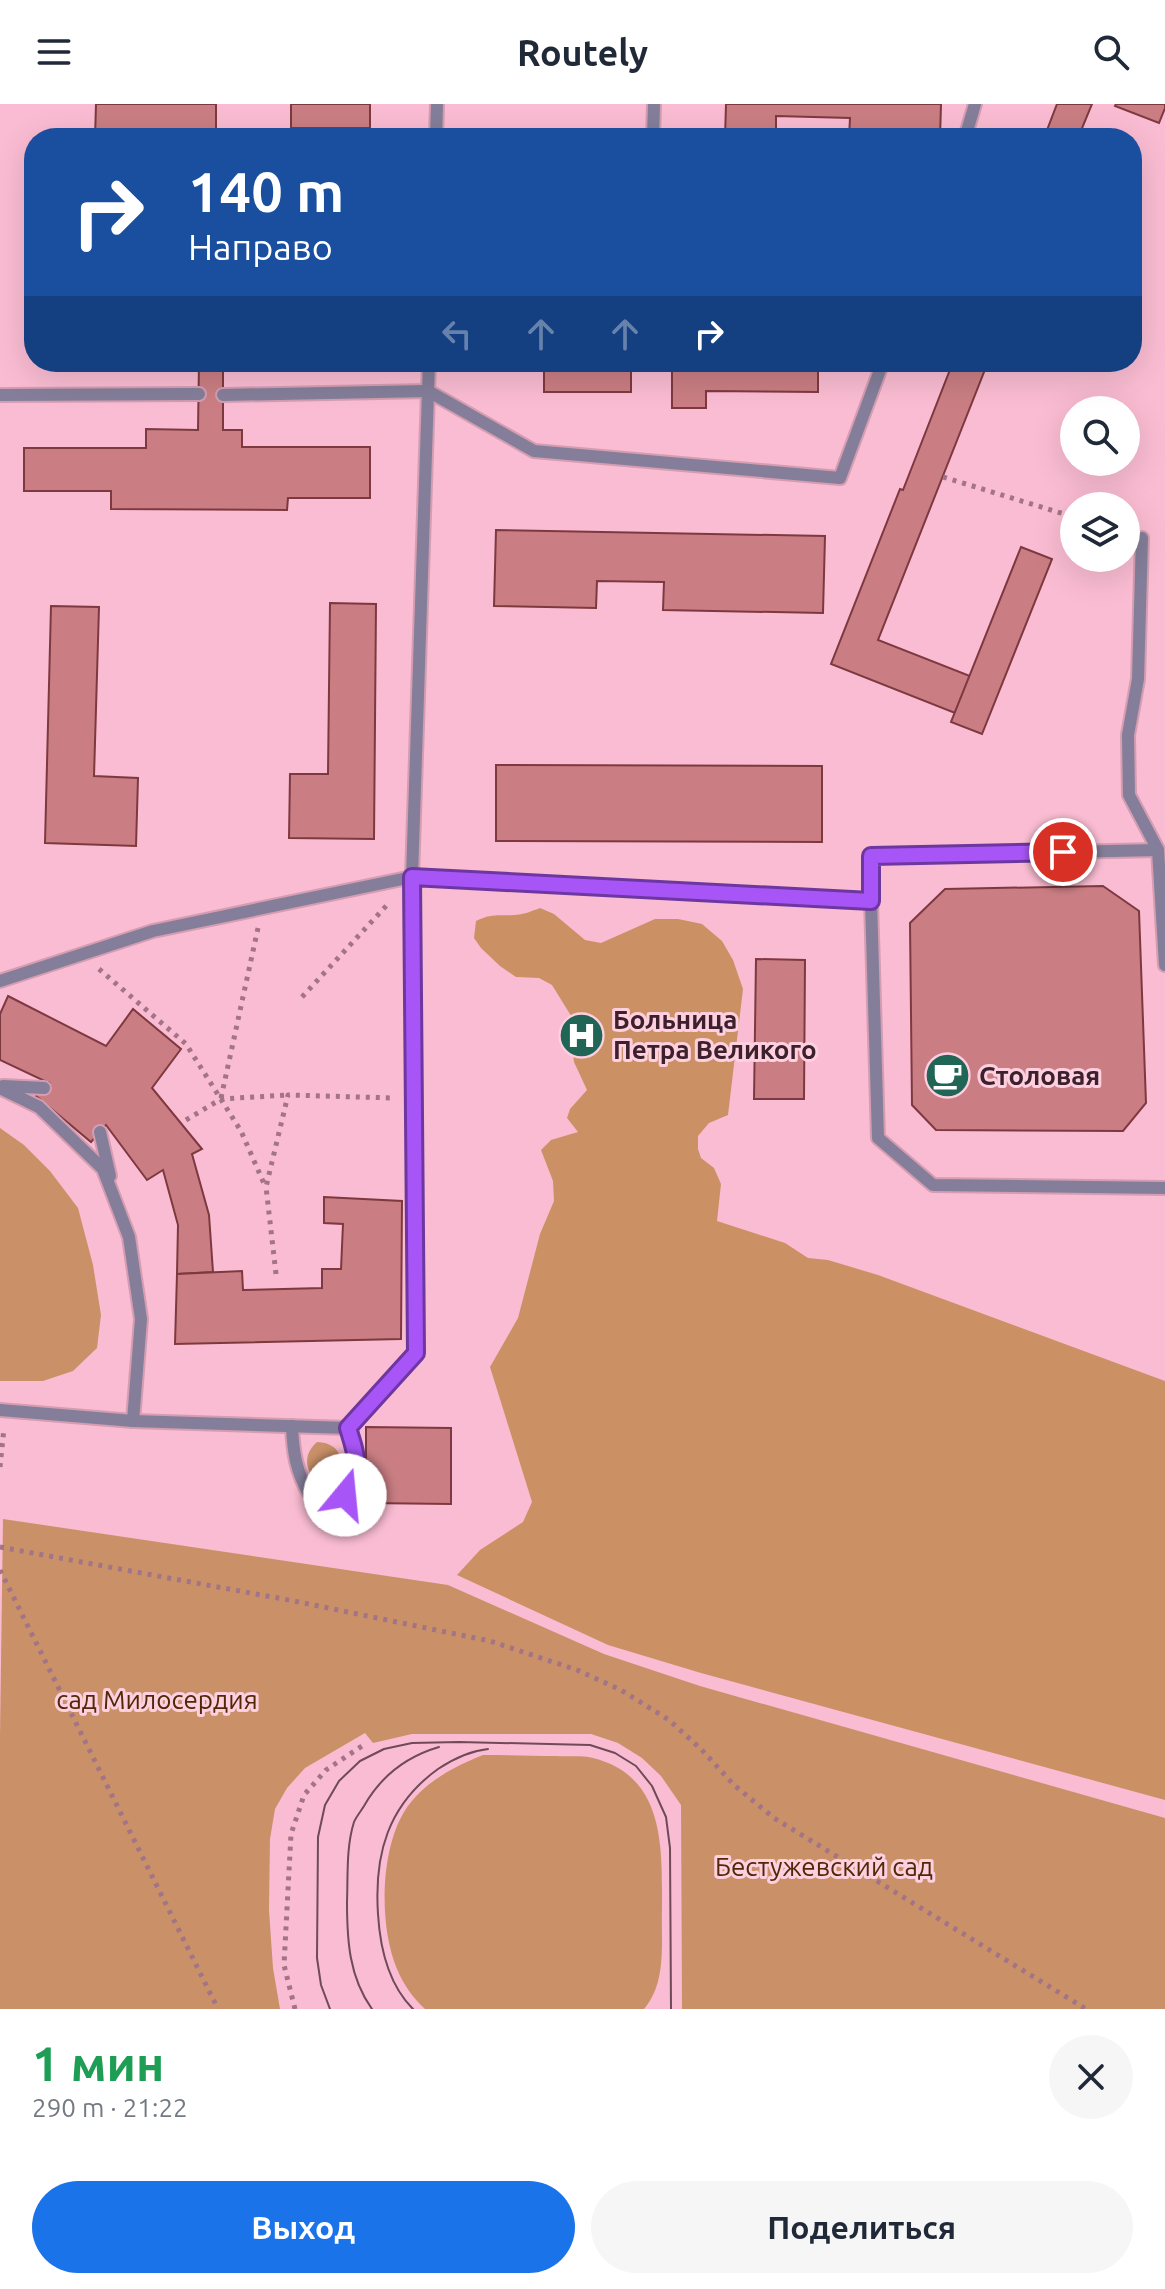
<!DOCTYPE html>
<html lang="ru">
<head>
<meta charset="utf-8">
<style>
  body { margin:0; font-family:Ubuntu,sans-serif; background:#f6f6f7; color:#1f2937; height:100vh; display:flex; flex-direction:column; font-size:30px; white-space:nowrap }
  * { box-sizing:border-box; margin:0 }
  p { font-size:26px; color:#747a83 }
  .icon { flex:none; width:44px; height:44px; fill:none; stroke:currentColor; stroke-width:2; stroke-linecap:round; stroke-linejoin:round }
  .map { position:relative; height:1905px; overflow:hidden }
  .sheet { display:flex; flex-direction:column; background:#fff; flex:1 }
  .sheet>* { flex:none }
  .guide { position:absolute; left:24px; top:24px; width:1118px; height:244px; border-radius:32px; box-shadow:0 8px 32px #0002; background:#1a4fa0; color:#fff; overflow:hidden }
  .controls { position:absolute; left:1060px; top:292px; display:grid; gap:16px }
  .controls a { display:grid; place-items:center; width:80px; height:80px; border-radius:50%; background:#fff; box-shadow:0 8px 32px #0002; font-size:40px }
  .pin { position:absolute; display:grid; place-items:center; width:68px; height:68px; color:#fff; margin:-34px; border:4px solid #fff; border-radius:50%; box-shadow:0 2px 8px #0007 }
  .me { position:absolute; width:88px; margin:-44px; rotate:17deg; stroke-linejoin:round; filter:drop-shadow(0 0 6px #0008) }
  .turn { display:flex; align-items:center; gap:28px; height:168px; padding:0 32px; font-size:36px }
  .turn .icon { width:104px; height:104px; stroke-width:2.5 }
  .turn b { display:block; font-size:56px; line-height:68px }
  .lanes { display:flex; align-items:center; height:76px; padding:0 32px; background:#0003; justify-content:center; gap:40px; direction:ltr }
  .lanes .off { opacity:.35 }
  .round { display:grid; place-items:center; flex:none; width:84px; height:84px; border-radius:42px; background:#f6f6f7 }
  .overview { display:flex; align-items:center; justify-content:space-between; height:136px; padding:0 32px }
  h1 { font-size:48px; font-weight:700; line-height:60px; color:#1e9e55 }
  .button { display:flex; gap:16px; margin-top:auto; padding:16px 32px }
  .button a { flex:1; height:92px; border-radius:48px; background:#1a73e8; color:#fff; font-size:32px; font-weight:700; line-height:92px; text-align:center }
  .button a+a { background:#f6f6f7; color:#1f2937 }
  header { display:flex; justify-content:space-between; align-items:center; height:104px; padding:0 32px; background:#fff; font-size:36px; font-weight:700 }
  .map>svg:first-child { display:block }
  .green { fill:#ca9169 }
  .forest { fill:#cc9065 }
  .building { fill:#ca7e83; stroke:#7d3940; stroke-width:2 }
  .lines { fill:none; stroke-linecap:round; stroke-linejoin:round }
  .lane-casing { stroke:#d49db1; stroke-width:16 }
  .path { stroke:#a27485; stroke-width:5; stroke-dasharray:4 6; stroke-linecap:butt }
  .lane { stroke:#847e9a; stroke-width:12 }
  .tram { stroke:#6f4a58; stroke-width:2 }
  .route-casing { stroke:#6d37a1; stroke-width:20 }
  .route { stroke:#a855f7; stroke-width:14 }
  .labels { text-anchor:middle; stroke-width:6; stroke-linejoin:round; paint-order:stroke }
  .poi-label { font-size:26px; font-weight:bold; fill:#3c202b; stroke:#fdcfdf; text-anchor:start }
  .park-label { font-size:26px; fill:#4f2805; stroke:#fdcfdf }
</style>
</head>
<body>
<header><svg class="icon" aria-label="menu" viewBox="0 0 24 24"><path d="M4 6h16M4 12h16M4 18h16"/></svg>Routely<svg class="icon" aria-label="search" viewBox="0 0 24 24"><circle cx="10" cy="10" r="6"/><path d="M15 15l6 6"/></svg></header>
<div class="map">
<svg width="1165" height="1905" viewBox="0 0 1165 1905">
  <rect width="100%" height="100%" fill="#fabcd2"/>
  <g class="green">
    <path d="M0 1024 24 1041 50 1067 78 1104 93 1161 101 1211 97 1244 73 1267 43 1277H0Z"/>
    <path d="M317 1338C344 1339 345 1362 336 1382L324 1385C308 1372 299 1354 317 1338Z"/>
    <path d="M3 1415 448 1481 604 1550 700 1582 1165 1714V1905H682L681 1701 661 1672 642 1654 618 1639 591 1630H412L373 1639 365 1629 305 1664 287 1684 275 1705 270 1735 269 1806 273 1864 280 1905H0V1632Z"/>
    <path d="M483 1651C507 1651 532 1652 556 1652 568 1653 581 1651 593 1654 666 1672 662 1745 662 1805 661 1839 667 1878 644 1905H425C413 1894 403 1880 397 1865 379 1822 380 1748 404 1708 422 1679 453 1663 483 1651Z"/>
  </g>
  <path class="forest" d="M540 804 554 810 585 836 601 839 655 815H678L702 820 722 837 733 856 743 885 728 1011 709 1019 698 1032V1045L701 1054 714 1064 721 1080 717 1117 785 1139 808 1154 828 1156 878 1171 1165 1277V1696L701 1569 608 1541 457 1471 480 1446 523 1418 532 1398 490 1263 518 1214 540 1130 554 1097 553 1077 541 1046 551 1036 578 1028 567 1014 570 1005 587 986 574 958 572 941 573 915 552 881 539 874 516 873 500 862 481 844 474 834 476 817C492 809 498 812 514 811 523 811 532 807 540 804Z"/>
  <g class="building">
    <path d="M96 0H216V30H226V34H201V28H159V34H95Z"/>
    <rect x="291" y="0" width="79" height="24"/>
    <path d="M726 0H941L940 34H849L850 14 776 12V34H725Z"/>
    <path d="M1057 0H1092L1078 34H1044Z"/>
    <path d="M1116 0H1165V4L1159 19 1115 2Z"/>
    <path d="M199 258H223V326H242V343H370V394H288L287 406 111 405V387H24V344H146V325L198 326Z"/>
    <rect x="544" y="258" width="87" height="30"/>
    <path d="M672 258H818V288L706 287V304H672Z"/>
    <path d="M953 258H988L878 536 970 572 955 609 831 560 900 385 903 386Z"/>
    <path d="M496 426 825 432 823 509 663 506 664 478 597 477 596 504 494 502Z"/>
    <path d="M1021 443 1052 455 982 630 951 618Z"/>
    <path d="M330 499 376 500 374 735 289 734 290 670H328Z"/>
    <path d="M51 502 99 503 94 672 138 674 136 742 45 739Z"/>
    <path d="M496 661 822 662V738L496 737Z"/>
    <path d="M1103 782 1139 807 1146 999 1123 1027 936 1026 912 1001 910 819 945 785Z"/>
    <path d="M756 855 805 856 804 995H754Z"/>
    <path d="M8 892 106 942 133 905 181 945 152 984 202 1045 192 1050 209 1111 213 1168 177 1170 178 1121 163 1066 147 1076 106 1021 91 1038 36 992 49 979 0 956V910Z"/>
    <path d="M324 1093 402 1097 401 1235 175 1240 177 1170 242 1167 243 1186 322 1184V1165H341L343 1120 324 1119Z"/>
    <path d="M366 1323 451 1324V1400L366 1399Z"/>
  </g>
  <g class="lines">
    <defs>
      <g id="lane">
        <path d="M436 34 437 0"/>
        <path d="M653 34 654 0"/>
        <path d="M965 34 975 0"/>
        <path d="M0 291 199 290"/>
        <path d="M223 291 428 287 534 347 840 374 883 258"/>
        <path d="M1142 434 1138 575 1128 631 1129 691 1158 746 1165 861"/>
        <path d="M871 797V752L1158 746"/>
        <path d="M0 877 153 827 412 773 871 797 878 1034 933 1081 1165 1084"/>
        <path d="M3 982 44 984"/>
        <path d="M0 984 39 1003 103 1065 129 1133 141 1215 133 1317 0 1306"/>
        <path d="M100 1028 110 1072"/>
        <path d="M133 1317 348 1324 416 1249 412 773 429 258"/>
        <path d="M292 1322C293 1347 296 1369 310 1391L325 1395 345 1391C363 1364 357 1353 348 1324"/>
      </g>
    </defs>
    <use href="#lane" class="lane-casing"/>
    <g class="path">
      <path d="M943 373 1074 413"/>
      <path d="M99 865 186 940 241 1027 265 1082"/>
      <path d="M302 893 387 801"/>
      <path d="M221 994 258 824"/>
      <path d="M186 1016 221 995 288 991"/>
      <path d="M276 1170 266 1083 288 991 393 994"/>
      <path d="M0 1363 4 1324"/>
      <path d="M0 1443 294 1497 490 1537 577 1566 621 1586 669 1616 701 1645 734 1681 774 1714 1086 1905"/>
      <path d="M0 1466 218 1905"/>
      <path d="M295 1905 284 1861 291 1730 304 1691 326 1666 362 1642"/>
    </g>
    <use href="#lane" class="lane"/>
    <g class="tram">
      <path d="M330 1905 321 1881 317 1854 318 1733 325 1701 339 1677 360 1657 384 1645 412 1639 459 1638 590 1641 615 1649 636 1662 652 1682 666 1713 670 1744 671 1905"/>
      <path d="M372 1905C349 1873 347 1836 347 1798 348 1773 346 1743 354 1718 356 1713 361 1707 364 1702 381 1672 405 1653 439 1643"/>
      <path d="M413 1905C388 1880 380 1844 378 1810 374 1750 388 1701 438 1665 453 1655 470 1647 488 1645"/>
    </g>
  </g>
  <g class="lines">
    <defs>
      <path id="route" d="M345 1391C362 1364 357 1353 348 1324L416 1249 412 773 871 797V752L1063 748"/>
    </defs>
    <use href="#route" class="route-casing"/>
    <use href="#route" class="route"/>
  </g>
  <defs>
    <symbol id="hospital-disc" viewBox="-11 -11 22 22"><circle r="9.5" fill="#216556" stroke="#fdcfdf"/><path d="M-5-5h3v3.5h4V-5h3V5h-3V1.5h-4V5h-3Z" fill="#fff"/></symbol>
    <symbol id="cafe-disc" viewBox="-11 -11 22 22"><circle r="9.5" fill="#216556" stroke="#fdcfdf"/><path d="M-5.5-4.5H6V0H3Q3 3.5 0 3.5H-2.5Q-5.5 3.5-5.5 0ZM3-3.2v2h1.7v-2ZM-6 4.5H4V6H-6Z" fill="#fff"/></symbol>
  </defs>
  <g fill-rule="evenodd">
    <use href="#hospital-disc" x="556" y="906" width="51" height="51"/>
    <use href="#cafe-disc" x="922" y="946" width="51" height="51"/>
  </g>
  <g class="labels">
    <g class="poi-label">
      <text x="613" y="925">Больница<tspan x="613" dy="30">Петра Великого</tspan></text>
      <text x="979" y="981">Столовая</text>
    </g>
    <g class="park-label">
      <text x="157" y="1605">сад Милосердия</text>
      <text x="824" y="1772">Бестужевский сад</text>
    </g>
  </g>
</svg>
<div class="controls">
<a><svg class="icon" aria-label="search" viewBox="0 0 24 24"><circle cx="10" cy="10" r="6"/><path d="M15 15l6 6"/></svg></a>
<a><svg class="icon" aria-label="layers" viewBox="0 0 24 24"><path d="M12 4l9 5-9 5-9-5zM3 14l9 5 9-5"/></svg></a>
</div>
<div class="pin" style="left:1063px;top:748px;background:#d93025"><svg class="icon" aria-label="arrive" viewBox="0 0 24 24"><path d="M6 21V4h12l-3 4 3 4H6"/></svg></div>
<svg class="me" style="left:345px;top:1391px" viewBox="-20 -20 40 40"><circle r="19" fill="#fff"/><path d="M0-13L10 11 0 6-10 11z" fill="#a855f7"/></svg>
<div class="guide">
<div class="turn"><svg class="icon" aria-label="right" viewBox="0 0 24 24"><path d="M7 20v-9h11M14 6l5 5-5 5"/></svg><div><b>140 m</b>Направо</div></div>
<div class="lanes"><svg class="icon off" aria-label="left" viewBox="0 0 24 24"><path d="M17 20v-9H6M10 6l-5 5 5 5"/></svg><svg class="icon off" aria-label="ahead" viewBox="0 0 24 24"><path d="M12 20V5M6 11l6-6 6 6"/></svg><svg class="icon off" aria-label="ahead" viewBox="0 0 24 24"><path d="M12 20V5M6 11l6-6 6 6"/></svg><svg class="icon" aria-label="right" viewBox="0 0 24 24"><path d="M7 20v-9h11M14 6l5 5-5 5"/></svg></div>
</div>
</div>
<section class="sheet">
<div class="overview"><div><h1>1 мин</h1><p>290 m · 21:22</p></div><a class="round"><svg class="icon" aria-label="close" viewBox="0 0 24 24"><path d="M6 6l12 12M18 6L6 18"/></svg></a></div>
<div class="button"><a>Выход</a><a>Поделиться</a></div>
</section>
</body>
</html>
